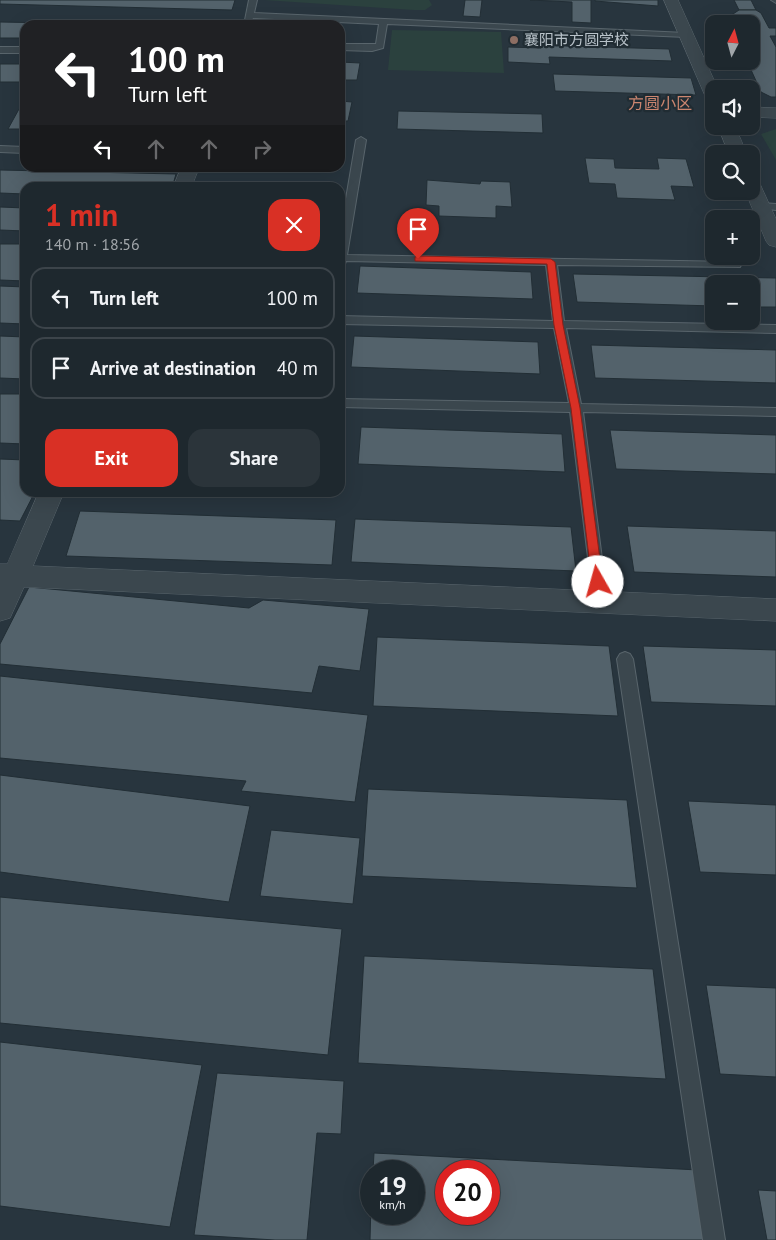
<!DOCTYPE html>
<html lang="en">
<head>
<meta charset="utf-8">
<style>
  body { margin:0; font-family:"PT Sans","Noto Sans SC",sans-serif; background:#2b343a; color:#f1f3f6; height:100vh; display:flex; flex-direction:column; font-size:19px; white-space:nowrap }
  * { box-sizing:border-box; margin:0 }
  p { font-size:16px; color:#a1a6aa }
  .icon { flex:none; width:28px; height:28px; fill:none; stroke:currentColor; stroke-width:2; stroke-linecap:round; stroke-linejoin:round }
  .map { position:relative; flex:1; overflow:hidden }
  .details { position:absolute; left:20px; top:182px; width:325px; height:315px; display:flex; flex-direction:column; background:#1e282e; border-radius:15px; box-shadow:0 5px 20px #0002,0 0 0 1px #3c444a }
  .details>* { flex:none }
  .guide { position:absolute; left:20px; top:20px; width:325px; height:152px; border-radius:15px; box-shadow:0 5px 20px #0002,0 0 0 1px #3c444a; background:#202124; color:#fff; overflow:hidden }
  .needle { width:32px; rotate:6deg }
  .tools { position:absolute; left:705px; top:15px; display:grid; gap:10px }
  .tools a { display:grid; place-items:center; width:55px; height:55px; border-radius:10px; background:#1e282e; box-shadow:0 5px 20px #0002,0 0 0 1px #3c444a; font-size:25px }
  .speed { position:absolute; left:360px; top:1160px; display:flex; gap:10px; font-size:25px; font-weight:700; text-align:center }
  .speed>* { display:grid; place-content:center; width:65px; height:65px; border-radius:50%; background:#1e282e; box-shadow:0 5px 20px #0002,0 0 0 1px #3c444a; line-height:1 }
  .speed small { font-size:12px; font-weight:400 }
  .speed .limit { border:8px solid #d22; background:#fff; color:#111 }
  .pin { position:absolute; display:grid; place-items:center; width:42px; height:42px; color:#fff; margin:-51px -21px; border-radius:50% 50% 50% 0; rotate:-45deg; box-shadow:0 0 5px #0007 }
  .pin .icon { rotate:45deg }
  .me { position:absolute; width:55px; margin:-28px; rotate:353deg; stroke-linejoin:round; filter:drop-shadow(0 0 4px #0008) }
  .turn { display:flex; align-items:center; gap:18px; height:105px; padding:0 25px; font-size:22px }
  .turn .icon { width:65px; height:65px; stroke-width:2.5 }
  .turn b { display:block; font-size:35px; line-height:42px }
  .lanes { display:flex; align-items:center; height:48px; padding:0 25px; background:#0003; justify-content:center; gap:25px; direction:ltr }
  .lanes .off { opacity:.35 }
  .round { display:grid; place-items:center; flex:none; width:52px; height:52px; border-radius:15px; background:#2b343a }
  .head { display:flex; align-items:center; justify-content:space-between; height:85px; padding:0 25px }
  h1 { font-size:30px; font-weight:700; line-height:38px; color:#d93025 }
  .primary-button { display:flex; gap:10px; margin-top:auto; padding:10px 25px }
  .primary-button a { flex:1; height:58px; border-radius:15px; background:#d93025; color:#fff; font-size:20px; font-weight:700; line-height:58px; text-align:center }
  .primary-button a+a { background:#2b343a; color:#f1f3f6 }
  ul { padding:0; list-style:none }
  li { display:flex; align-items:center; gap:15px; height:62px; margin:0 10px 8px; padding:0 15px; border:2px solid #3c444a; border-radius:15px }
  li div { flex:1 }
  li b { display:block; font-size:19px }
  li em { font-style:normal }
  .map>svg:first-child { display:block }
  .green { fill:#2b413e }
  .building { fill:#53626b; stroke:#222e35; fill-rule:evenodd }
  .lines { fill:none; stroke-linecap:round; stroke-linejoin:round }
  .service-casing { stroke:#59656c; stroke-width:2 }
  .minor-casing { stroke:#59656c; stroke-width:1 }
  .service { fill:#3b474e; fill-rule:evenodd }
  .minor { fill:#3b474e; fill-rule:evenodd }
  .route { fill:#d93025; stroke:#8d1f18 }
  .education-dot { fill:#8d6e63; stroke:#202c33; stroke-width:2 }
  .labels { text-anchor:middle; stroke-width:4.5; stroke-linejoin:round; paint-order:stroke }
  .far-poi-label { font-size:15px; fill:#b8c2c9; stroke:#202c33; text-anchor:start }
  .far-neighbourhood-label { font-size:16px; fill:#cc8670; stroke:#202c33 }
</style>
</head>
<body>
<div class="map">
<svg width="776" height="1240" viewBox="0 0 776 1240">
  <rect width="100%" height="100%" fill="#28353e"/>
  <g class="green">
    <path d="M264 0H429L432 5 425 10H414Z"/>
    <path d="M392 30 501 32 504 73 388 70Z"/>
    <path d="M776 129V160L761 134Z"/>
  </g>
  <g class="building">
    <path d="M0 0H235L232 10 0 4Z"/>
    <path d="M465 0H482L480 17 463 16Z"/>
    <path d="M530 0H591V23L572 22V2Z"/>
    <path d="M595 0H658V6L595 1Z"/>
    <path d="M734 0H751L756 10H739Z"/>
    <path d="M739 10H756L761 13 769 28H776V36H770L776 47V97H771L761 92 747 61H751V24H730L727 18Z"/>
    <path d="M73 20 228 23 227 25H70Z"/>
    <path d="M0 22 52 23 51 25H25V38H0Z"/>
    <path d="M541 42H566V46L669 49 672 61 549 57 550 64 508 62V47L541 48Z"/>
    <path d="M340 62 360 63 357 80H340Z"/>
    <path d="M0 64H25L24 82H0Z"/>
    <path d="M553 74 691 78 696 95 555 91Z"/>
    <path d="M340 101 352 102 348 121H340Z"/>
    <path d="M19 109 25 110V129H8Z"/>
    <path d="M398 111 542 114 543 133 397 129Z"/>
    <path d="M340 148H344L340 170 291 168H340Z"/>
    <path d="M585 158 614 159 615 168 659 169 657 158 686 159 694 187 671 186 675 200 617 198 615 184 589 183Z"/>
    <path d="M0 170 176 174 172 188H25V194L0 193Z"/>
    <path d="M427 180 480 184 481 181 510 182 512 207 496 206V218L439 216V206L426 205Z"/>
    <path d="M0 207 25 208V231L0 230Z"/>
    <path d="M0 244H25V281L0 280Z"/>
    <path d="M360 266 531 272 533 299 357 293Z"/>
    <path d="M573 274 776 278V307H751V284H714V306L577 302Z"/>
    <path d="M0 286 25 287V324L0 323Z"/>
    <path d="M0 336 25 337V379L0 378Z"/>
    <path d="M354 336 538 342 540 374 351 367Z"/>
    <path d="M591 345 776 350V383L595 378Z"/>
    <path d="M0 394H25V444L0 443Z"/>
    <path d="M361 427 562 434 565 472 358 464Z"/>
    <path d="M610 430 776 435V474L616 469Z"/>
    <path d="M0 459 25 460V492H35L20 521 0 520Z"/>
    <path d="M80 511 336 520 332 565 66 556Z"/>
    <path d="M355 519 571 527 576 571 351 562Z"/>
    <path d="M627 526 776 531V577L634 572Z"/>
    <path d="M29 587 249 608 263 600 369 609 360 671 319 666 312 693 0 664V644Z"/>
    <path d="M377 637 609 646 618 716 373 706Z"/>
    <path d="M643 646 776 650V706L651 702Z"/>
    <path d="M0 676 368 715 355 802 241 791 246 781 0 758Z"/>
    <path d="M0 775 250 806 229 902 0 872Z"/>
    <path d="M368 789 627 800 637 888 362 876Z"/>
    <path d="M688 801 776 805V875L700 872Z"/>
    <path d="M271 830 360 838 353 904 260 896Z"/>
    <path d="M0 897 342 929 328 1055 0 1023Z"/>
    <path d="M364 956 653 969 666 1079 358 1063Z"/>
    <path d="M706 985 776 988V1077L720 1074Z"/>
    <path d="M0 1042 202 1065 170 1227 0 1206Z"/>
    <path d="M217 1073 344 1081 341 1134 317 1133 307 1240H275L194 1235Z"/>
    <path d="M374 1153 698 1170 707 1240H370L371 1203V1214H414V1171H373ZM446 1171H489V1214H446Z"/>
    <path d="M758 1190 776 1191V1240H767Z"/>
  </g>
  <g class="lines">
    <defs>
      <g id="service">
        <path d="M249 0H257L254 13 686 33 690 35 686 37 387 24 383 48 372 51 340 50V44H376L379 24 253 18 250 25H244Z"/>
        <path d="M771 0H776V3Z"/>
        <rect x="0" y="47" width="25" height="6"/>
        <path d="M361 137 366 140 347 255 736 262 741 265 740 267 557 265 564 321 776 325V333L566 328 581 404 776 408V416L583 412 605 582 603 586 598 588 593 586 591 582 570 412 340 407V399L569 403 554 328 340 324V316L553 321 546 265 346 261 344 267 340 268V234L356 140Z"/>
        <path d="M0 146 25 147V153L0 152Z"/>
        <path d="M761 203 776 204V210L757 208 756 206 757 204Z"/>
        <path d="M625 652 630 654 633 659 725 1240H703L617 659 620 654Z"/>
      </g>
      <g id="minor">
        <path d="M664 0H678L718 89H714V103L708 102 706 98Z"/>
        <path d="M751 107 776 108V118L751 117Z"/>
        <path d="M718 126H735L747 154H729Z"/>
        <path d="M181 168H199L191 188H173Z"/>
        <path d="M751 179 757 180 760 184 776 219V247L769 245 766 241 745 191H751Z"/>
        <path d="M39 492H64L33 566 776 599V621L24 587 10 618 0 621V564H7Z"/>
      </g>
    </defs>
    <use href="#service" class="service-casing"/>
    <use href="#minor" class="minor-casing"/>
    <use href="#service" class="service"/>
    <use href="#minor" class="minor"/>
  </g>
  <path class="route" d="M418 256 551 259 555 262 563 325 580 408 603 582 602 586H594L592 582 571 408 554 325 547 264 415 261V257Z"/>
  <circle class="education-dot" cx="514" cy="40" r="5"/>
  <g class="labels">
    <g class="far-poi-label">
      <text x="524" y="45">襄阳市方圆学校</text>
    </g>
    <g class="far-neighbourhood-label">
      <text x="660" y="109">方圆小区</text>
    </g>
  </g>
</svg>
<div class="tools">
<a><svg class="needle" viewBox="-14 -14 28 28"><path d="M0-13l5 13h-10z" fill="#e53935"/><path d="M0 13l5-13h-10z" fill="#a1a6aa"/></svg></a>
<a><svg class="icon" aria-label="sound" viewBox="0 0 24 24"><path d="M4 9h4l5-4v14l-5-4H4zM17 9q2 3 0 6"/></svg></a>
<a><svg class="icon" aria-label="search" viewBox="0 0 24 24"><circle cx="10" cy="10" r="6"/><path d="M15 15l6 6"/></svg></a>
<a>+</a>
<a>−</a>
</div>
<div class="speed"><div>19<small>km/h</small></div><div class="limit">20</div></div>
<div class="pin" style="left:418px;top:259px;background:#d93025"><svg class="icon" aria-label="arrive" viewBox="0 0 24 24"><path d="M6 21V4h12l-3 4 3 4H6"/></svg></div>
<svg class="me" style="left:598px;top:582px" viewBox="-20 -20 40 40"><circle r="19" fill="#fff"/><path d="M0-13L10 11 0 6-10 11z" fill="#d93025"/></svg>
<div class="guide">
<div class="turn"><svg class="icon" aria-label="left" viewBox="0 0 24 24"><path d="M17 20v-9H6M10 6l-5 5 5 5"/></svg><div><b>100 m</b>Turn left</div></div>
<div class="lanes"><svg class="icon" aria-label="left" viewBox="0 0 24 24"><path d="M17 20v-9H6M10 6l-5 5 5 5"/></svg><svg class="icon off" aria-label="ahead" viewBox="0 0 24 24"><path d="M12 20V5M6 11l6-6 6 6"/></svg><svg class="icon off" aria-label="ahead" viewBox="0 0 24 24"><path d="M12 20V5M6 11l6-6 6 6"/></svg><svg class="icon off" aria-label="right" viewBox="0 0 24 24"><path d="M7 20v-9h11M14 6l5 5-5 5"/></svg></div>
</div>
<section class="details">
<div class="head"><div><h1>1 min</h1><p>140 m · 18:56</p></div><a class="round" style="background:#d93025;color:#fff"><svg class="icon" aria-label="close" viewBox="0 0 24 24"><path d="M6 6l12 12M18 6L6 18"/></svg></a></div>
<ul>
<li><svg class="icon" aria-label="left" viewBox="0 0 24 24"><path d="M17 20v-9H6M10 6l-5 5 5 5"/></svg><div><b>Turn left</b></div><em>100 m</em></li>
<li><svg class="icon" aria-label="arrive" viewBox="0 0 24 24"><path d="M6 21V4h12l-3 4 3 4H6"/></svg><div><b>Arrive at destination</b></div><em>40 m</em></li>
</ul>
<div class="primary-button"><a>Exit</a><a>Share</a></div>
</section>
</div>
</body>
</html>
